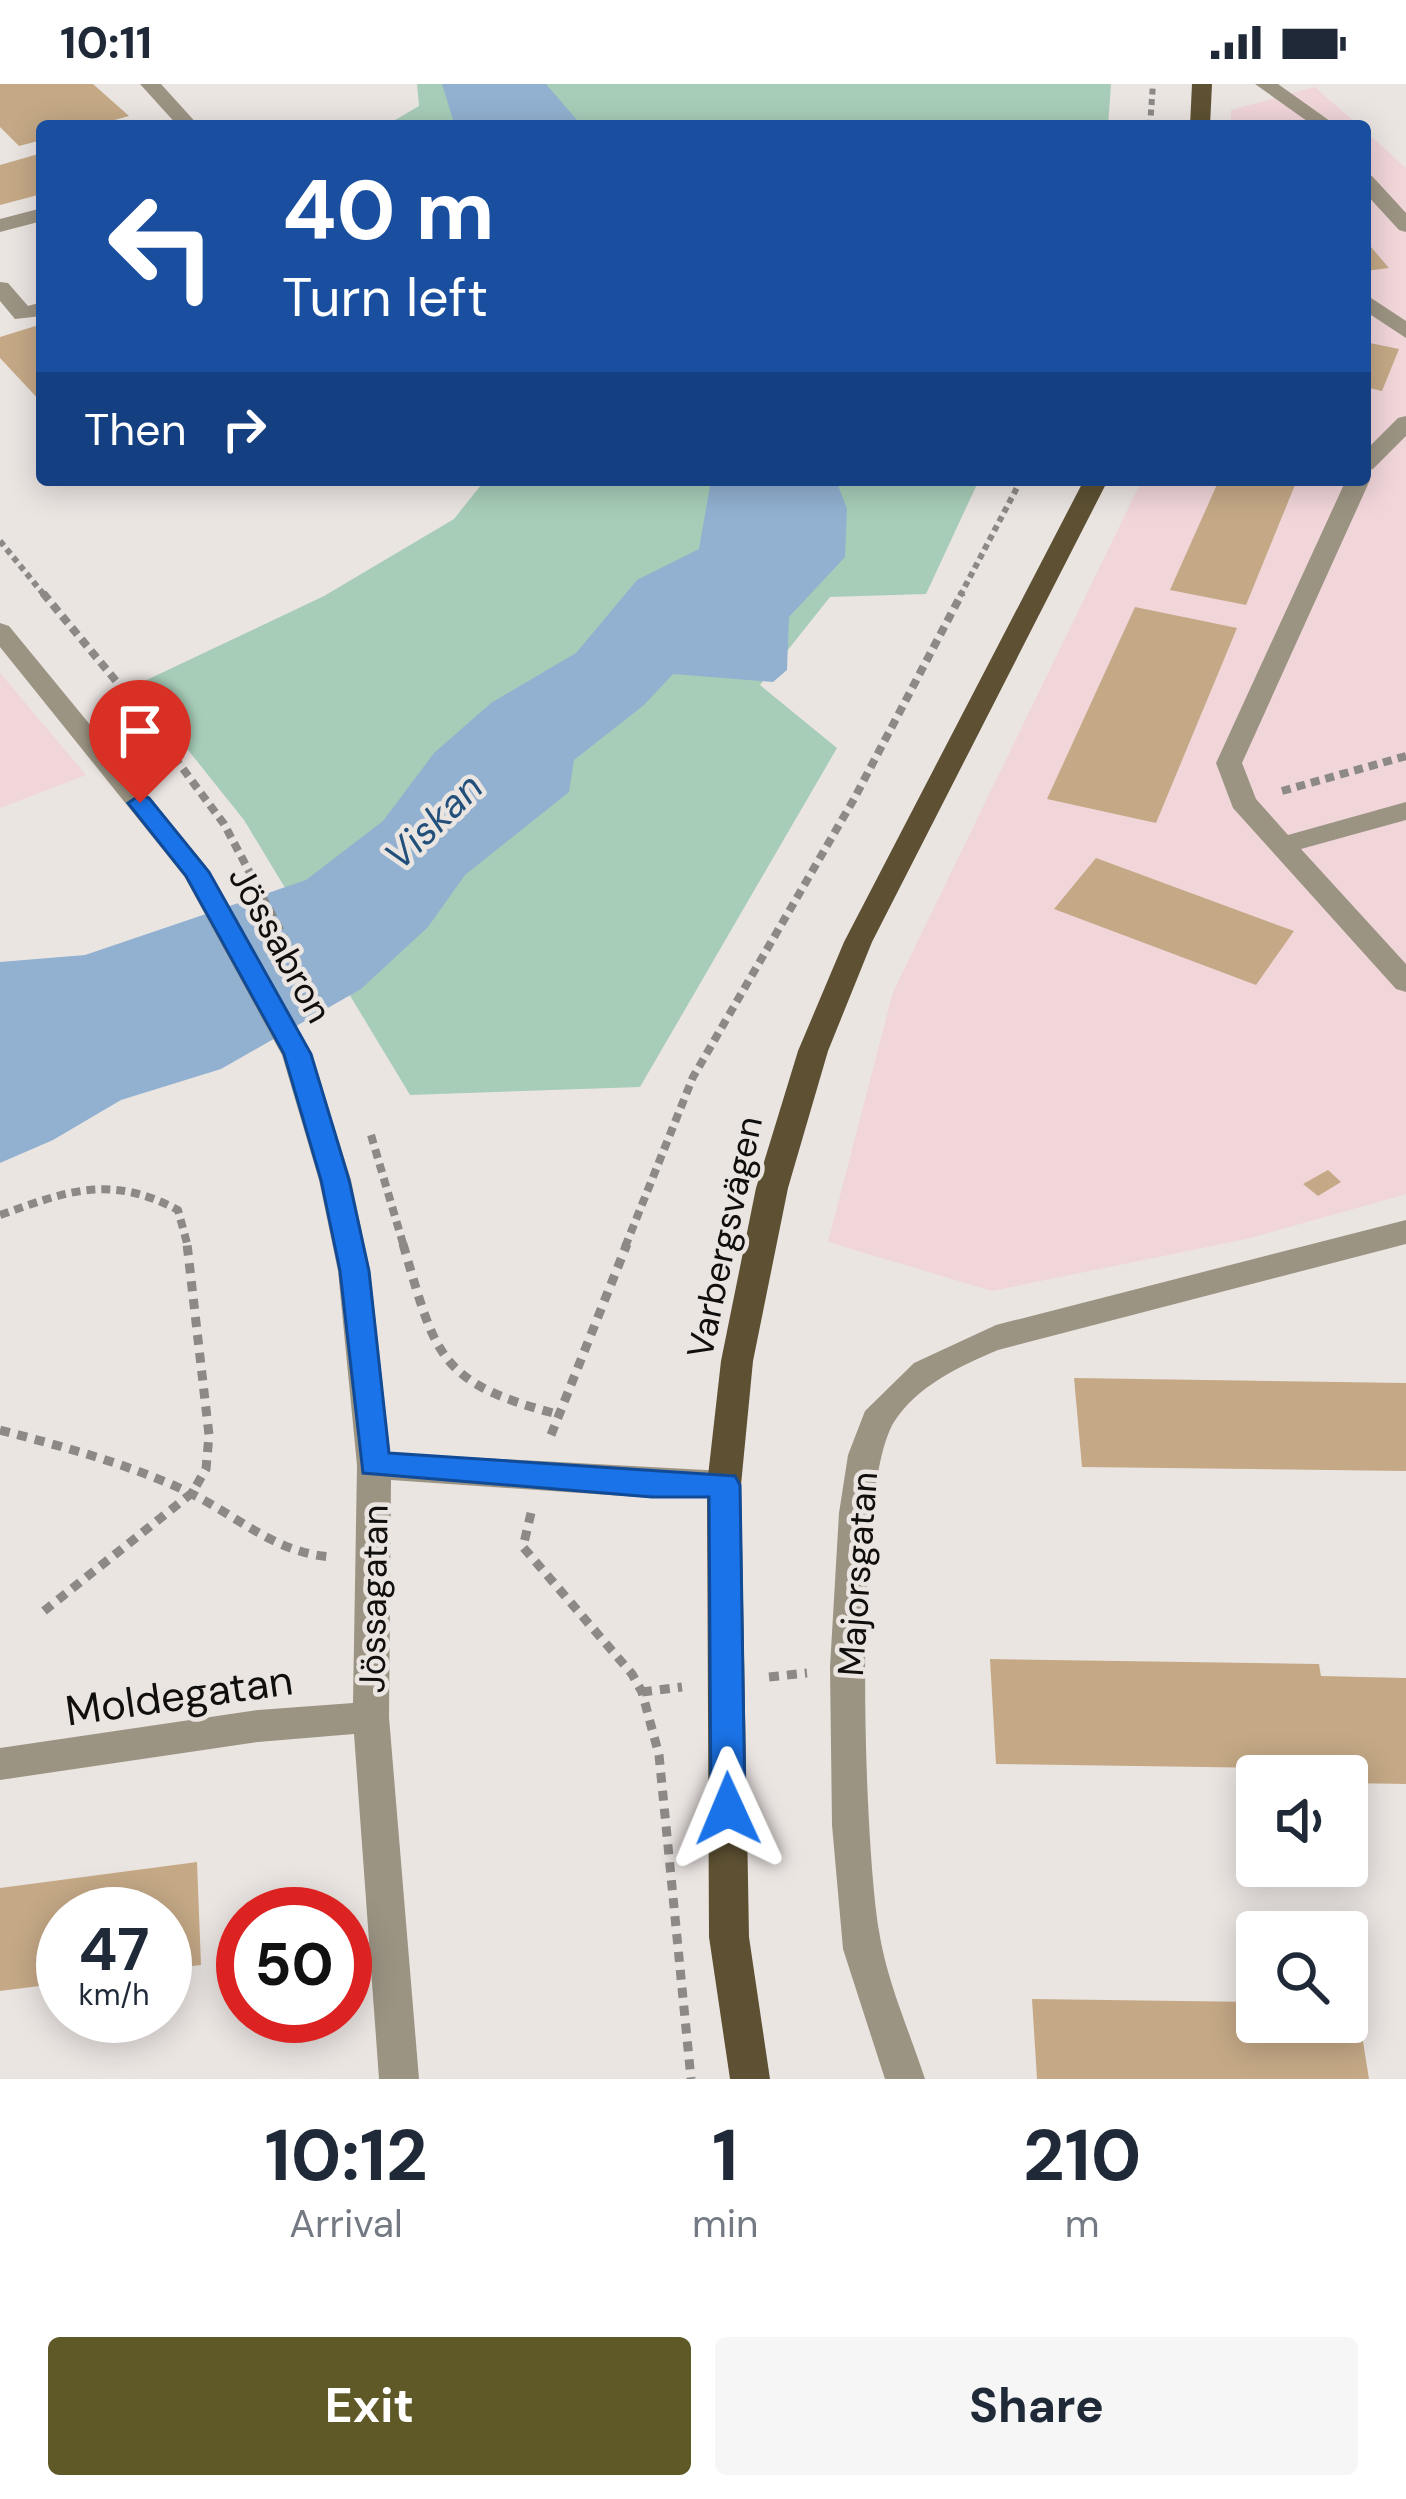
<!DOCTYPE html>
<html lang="en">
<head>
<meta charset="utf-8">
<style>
  body { margin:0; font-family:"DM Sans",sans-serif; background:#f6f6f7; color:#1f2937; height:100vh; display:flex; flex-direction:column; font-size:45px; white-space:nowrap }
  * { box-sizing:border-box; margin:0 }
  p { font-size:39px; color:#747a83 }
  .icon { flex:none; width:66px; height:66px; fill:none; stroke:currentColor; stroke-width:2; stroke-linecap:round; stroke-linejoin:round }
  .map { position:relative; height:1995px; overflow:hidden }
  .details { display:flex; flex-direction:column; background:#fff; flex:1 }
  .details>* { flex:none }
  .guide { position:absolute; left:36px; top:36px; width:1335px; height:366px; border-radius:12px; box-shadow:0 6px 30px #0003; background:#1a4fa0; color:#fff; overflow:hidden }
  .buttons { position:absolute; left:1236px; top:1671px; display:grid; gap:24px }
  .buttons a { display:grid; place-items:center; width:132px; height:132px; border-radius:12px; background:#fff; box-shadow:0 6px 30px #0003; font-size:60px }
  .speed { position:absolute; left:36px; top:1803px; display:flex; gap:24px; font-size:60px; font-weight:700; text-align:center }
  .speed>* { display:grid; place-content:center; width:156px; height:156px; border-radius:50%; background:#fff; box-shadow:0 6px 30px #0003; line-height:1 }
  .speed small { font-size:30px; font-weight:400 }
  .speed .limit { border:18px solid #d22; background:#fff; color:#111 }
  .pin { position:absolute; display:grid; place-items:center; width:102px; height:102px; color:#fff; margin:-123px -51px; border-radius:50% 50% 50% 0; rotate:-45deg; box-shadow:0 0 12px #0007 }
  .pin .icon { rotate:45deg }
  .me { position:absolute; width:132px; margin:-66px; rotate:359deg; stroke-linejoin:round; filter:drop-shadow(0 0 9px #0008) }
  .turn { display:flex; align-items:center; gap:42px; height:252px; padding:0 48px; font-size:54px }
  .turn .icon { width:156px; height:156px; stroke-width:2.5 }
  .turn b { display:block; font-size:84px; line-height:102px }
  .then { display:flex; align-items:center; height:114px; padding:0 48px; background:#0003; gap:24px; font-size:45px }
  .eta { display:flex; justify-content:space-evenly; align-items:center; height:204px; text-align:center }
  .eta b { font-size:72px; font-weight:700; line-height:84px }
  .cta { display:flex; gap:24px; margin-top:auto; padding:24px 48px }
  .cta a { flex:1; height:138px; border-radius:12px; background:#5e5926; color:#fff; font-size:48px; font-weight:700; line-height:138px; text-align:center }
  .cta a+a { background:#f6f6f7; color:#1f2937 }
  .status { display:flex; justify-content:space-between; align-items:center; height:84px; padding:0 60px; background:#fff; direction:ltr }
  .status svg { height:33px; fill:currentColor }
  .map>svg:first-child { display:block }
  .industrial { fill:#f0d5d9 }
  .green { fill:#a7cdb8 }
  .water { fill:#92b1d1 }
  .building { fill:#c5a986 }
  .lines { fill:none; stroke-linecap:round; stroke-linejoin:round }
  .path-far2 { stroke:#8c8986; stroke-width:6; stroke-dasharray:6 4.5; stroke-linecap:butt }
  .path-far1 { stroke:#8c8986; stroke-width:8; stroke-dasharray:9 6; stroke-linecap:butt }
  .path { stroke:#8c8986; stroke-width:9; stroke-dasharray:10 8; stroke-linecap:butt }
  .minor { fill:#9c9483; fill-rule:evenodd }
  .major { fill:#5e5133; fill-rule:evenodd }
  .route { fill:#1a73e8; stroke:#114b97; stroke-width:3 }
  .labels { text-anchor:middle; stroke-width:9; stroke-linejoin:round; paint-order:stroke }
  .street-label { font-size:36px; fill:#100f0e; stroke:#ebe5e2 }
  .water-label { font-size:39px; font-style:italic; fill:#22507b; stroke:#ebe5e2 }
  .near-street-label { font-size:42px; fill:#100f0e; stroke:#ebe5e2 }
</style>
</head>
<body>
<div class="status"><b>10:11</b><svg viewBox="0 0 49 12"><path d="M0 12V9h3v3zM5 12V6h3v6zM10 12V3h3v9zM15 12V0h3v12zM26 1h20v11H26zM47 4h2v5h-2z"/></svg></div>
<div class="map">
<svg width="1406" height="1995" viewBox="0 0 1406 1995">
  <rect width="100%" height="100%" fill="#ebe5e2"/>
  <g class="industrial">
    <path d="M1315 3 1359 42H1231V26Z"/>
    <path d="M1365 47 1406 84V1110L1251 1154 992 1207 828 1158 893 908 1142 396H1365Z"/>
    <path d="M0 589 86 691 0 724Z"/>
  </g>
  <g class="green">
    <path d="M417 0H1111L1108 42H385L419 22Z"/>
    <path d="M485 396H979L926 510 830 513 760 601 837 664 640 1003 410 1011 244 736 136 601 324 512 454 435Z"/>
  </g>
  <g class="water">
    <path d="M442 0H546L577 36 598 42H455Z"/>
    <path d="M711 396H836L847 425 845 473 789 533 787 586 773 598 673 590 644 621 574 676 569 708 465 791 428 843 361 905 221 985 121 1016 53 1056 0 1079V878L85 871 306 796 383 737 434 669 491 619 576 569 637 496 699 465Z"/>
  </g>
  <g class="building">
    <path d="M0 0H93L129 32 93 42H42V56L19 62 0 43Z"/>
    <path d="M42 69V110L0 121V81Z"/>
    <path d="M1365 156 1389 184 1365 187Z"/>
    <path d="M42 240V319L0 274V253Z"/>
    <path d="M1365 258 1399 265 1382 307 1365 303Z"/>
    <path d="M1219 396 1295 401 1246 521 1170 506Z"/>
    <path d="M1135 523 1237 544 1156 739 1047 715Z"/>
    <path d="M1096 774 1294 847 1256 901 1054 825Z"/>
    <path d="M1328 1086 1341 1098 1318 1112 1303 1100Z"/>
    <path d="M1074 1294 1406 1299V1387L1082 1383Z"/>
    <path d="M990 1575 1319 1580 1321 1592 1406 1594V1700L1347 1699V1692H1334L1332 1685 996 1680Z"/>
    <path d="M197 1778 201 1881 165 1885V1830H63V1899L0 1907V1804Z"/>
    <path d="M1032 1915 1257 1918V1938H1347V1920H1357L1369 1995H1037Z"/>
  </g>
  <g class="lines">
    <g class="path-far2">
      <path d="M1150 42 1153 0"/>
      <path d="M0 457 45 512"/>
      <path d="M960 512 1021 396"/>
    </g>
    <g class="path-far1">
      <path d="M43 509 131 615 224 740 294 872"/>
      <path d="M1282 707 1406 672"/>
      <path d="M371 1051 404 1163"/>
      <path d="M0 1131C68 1107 110 1090 178 1126L188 1163"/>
      <path d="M625 1163 693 993 854 715 962 509"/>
    </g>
    <g class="path">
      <path d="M403 1160C436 1272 438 1299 557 1330"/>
      <path d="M0 1346C64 1363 129 1380 188 1408 238 1432 276 1470 333 1473"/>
      <path d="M551 1351 627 1160"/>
      <path d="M531 1429 523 1463 632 1590 642 1608 659 1671 691 1995"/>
      <path d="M44 1527 192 1409 206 1385 209 1351 187 1160"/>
      <path d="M769 1593 807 1589"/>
      <path d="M642 1608 682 1603"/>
    </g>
    <g class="minor">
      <path d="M140 0H161L199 42H178Z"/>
      <path d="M1255 0H1278L1337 42H1314Z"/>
      <path d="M1365 90 1372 92 1406 129V148L1399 146 1365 109Z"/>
      <path d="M42 124V137L0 148V135Z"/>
      <path d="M0 198 8 199 28 222 42 218V232L15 235 0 217Z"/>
      <path d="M1365 210 1406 237V254L1365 227Z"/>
      <path d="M1406 332V352L1373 385 1365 387V367L1398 334Z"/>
      <path d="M1366 391 1370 396 1242 679 1256 715 1288 751 1406 718V736L1301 765 1406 880V908L1396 905 1233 724 1216 679 1346 396H1365Z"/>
      <path d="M0 539 9 542 206 782 312 971 351 1096 370 1187 390 1369 724 1387 736 1391 741 1401 736 1411 652 1414 391 1396 389 1633 419 1995H379L354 1650 258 1658 0 1696V1664L258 1626 353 1619 357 1381 338 1187 319 1096 282 971 184 792 0 563Z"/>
      <path d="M1406 1136V1160L998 1266C960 1282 917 1302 894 1338 852 1406 864 1759 879 1847 887 1898 909 1946 925 1995H885L843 1865 832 1741 830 1583 839 1429 848 1371 865 1327 914 1279 996 1241Z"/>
    </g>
    <g class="major">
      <path d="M1192 0H1212L1210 42H1190Z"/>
      <path d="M1084 396H1108L872 858 828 967 788 1104 753 1277 741 1401 749 1853 770 1995H730L709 1853 707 1401 721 1277 756 1104 798 967 844 858Z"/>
    </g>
  </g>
  <path class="route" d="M140 711 149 714 209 788 311 970 349 1096 369 1187 389 1369 735 1392 740 1401 745 1725 740 1736 728 1740 716 1736 711 1725 709 1413H652L363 1389 340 1187 321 1096 284 970 186 792 128 719Z"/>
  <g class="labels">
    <g class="street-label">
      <text transform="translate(281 860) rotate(61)" y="13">Jössabron</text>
      <text transform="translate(724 1153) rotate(-78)" y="13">Varbergsvägen</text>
      <text transform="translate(857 1490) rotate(-86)" y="13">Majorsgatan</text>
      <text transform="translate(373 1515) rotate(-89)" y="13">Jössagatan</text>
    </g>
    <g class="water-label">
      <text transform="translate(433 737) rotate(-44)" y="14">Viskan</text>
    </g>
    <g class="near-street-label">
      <text transform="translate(179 1611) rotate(-8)" y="15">Moldegatan</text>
    </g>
  </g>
</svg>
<div class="buttons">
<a><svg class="icon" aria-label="sound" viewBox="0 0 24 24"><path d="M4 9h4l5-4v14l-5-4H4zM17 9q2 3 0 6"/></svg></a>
<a><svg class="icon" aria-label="search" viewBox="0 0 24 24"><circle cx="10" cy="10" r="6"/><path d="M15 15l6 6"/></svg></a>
</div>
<div class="speed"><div>47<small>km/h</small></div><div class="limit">50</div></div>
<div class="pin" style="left:140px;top:719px;background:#d93025"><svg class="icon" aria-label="arrive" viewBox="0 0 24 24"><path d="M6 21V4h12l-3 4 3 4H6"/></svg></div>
<svg class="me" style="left:728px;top:1725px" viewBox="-20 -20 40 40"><path d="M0-17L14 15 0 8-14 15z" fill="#1a73e8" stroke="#fff" stroke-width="4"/></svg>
<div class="guide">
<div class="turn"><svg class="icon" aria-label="left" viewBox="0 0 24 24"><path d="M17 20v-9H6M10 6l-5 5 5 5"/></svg><div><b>40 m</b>Turn left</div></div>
<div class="then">Then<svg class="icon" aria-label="right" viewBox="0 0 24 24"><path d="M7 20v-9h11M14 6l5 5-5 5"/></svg></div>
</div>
</div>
<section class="details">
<div class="eta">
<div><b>10:12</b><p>Arrival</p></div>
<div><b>1</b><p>min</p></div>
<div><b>210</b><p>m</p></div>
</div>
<div class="cta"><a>Exit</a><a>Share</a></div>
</section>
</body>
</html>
